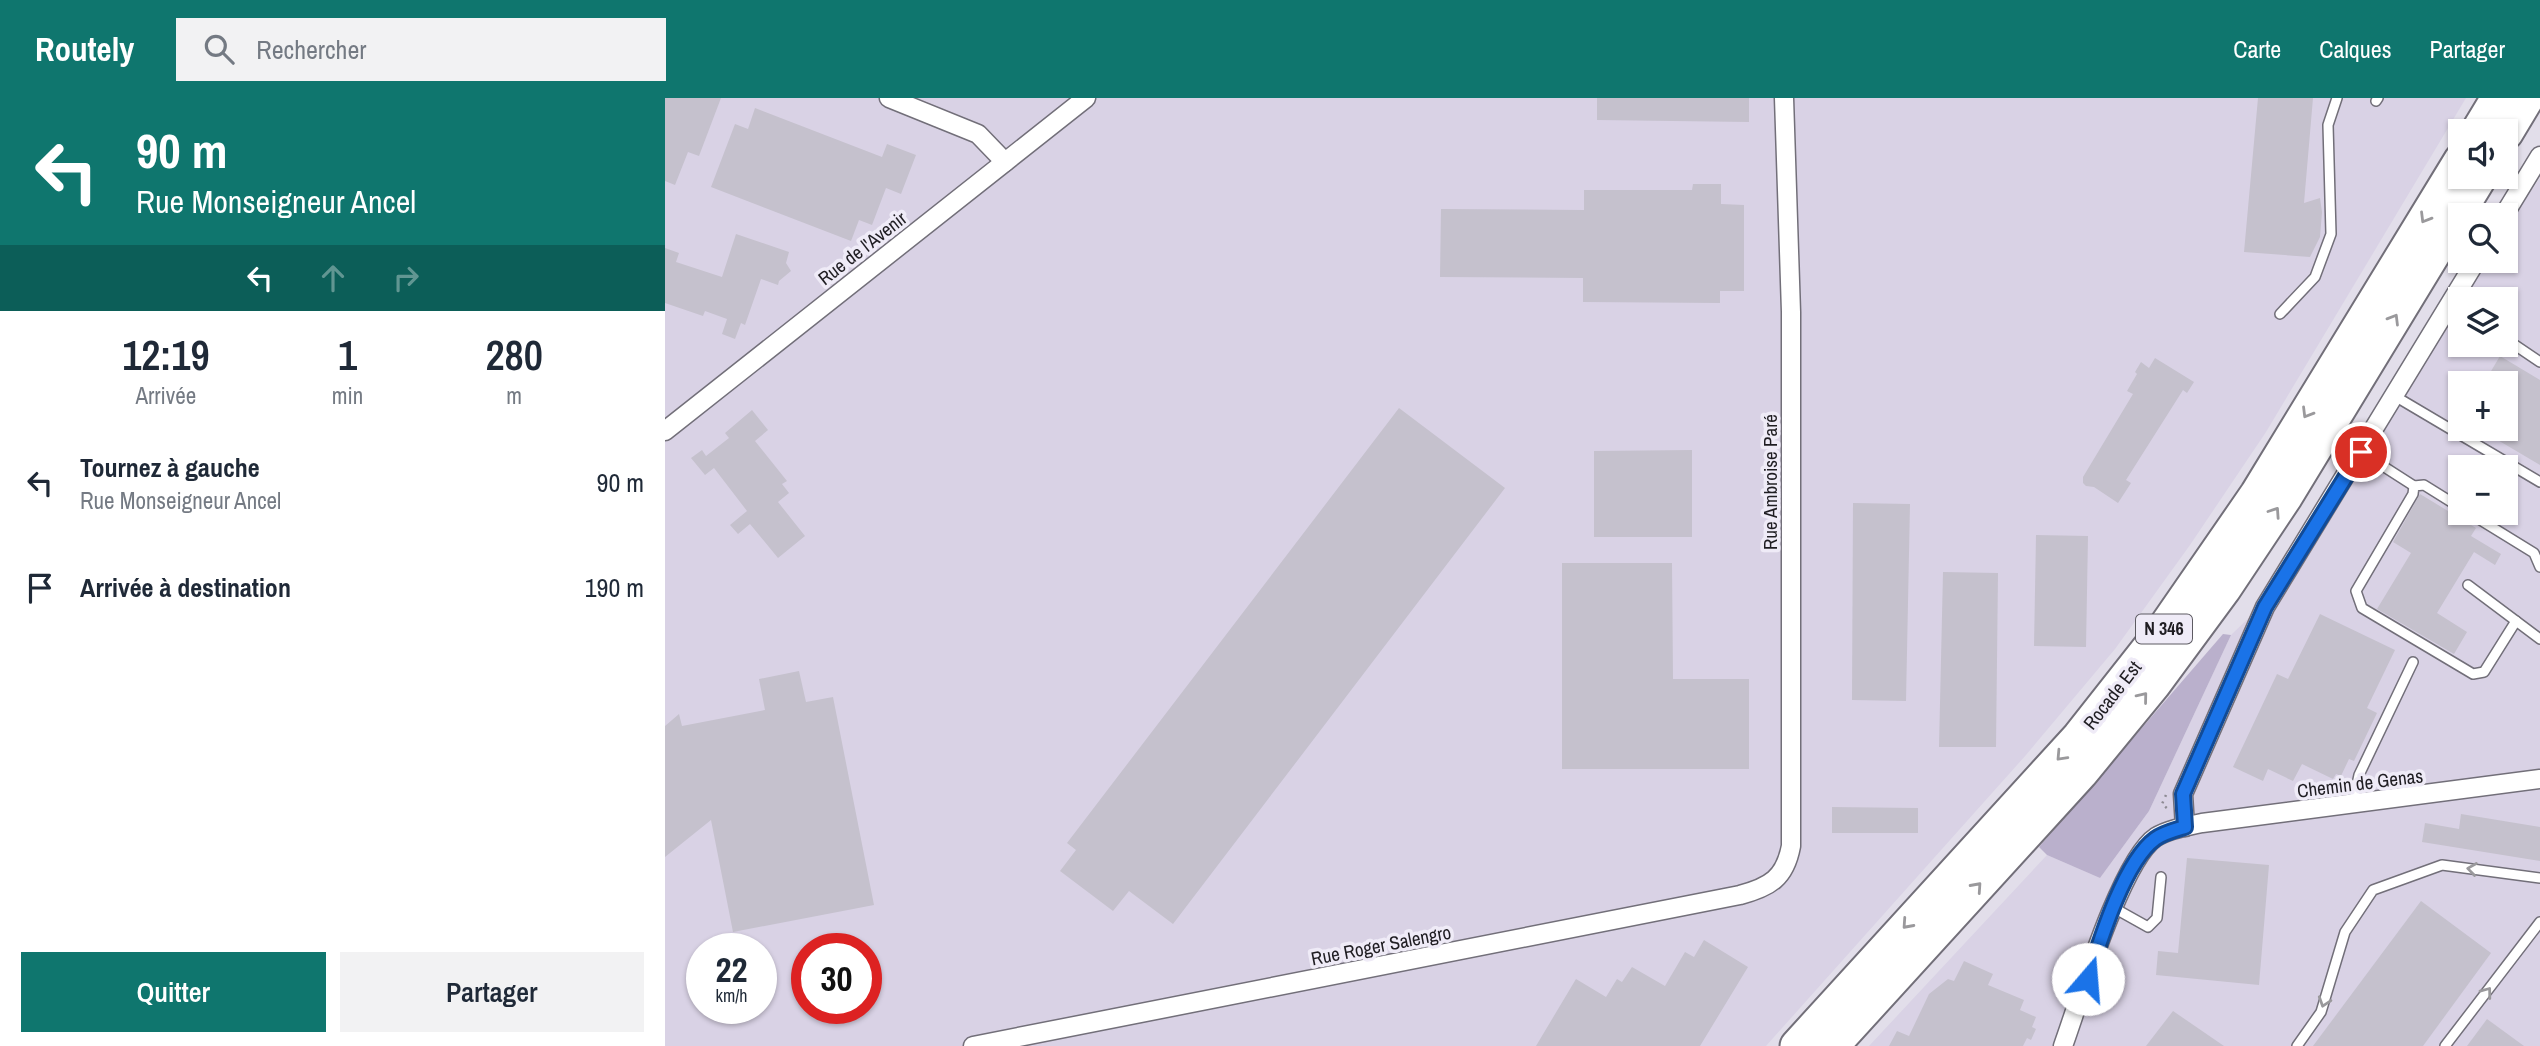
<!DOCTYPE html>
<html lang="fr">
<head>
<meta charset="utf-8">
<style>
  body { margin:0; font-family:"Archivo Narrow",sans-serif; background:#f2f2f3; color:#1f2937; height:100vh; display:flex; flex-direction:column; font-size:26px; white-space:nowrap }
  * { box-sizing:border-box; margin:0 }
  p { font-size:23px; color:#747a83 }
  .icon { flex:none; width:38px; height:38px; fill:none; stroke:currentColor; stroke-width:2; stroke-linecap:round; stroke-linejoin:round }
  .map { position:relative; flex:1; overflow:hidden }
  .details { display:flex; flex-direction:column; background:#fff; width:665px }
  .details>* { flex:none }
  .banner { background:#0f766e; color:#fff; overflow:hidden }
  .buttons { position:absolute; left:1783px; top:21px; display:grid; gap:14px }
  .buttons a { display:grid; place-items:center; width:70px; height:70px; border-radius:0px; background:#fff; box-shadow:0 2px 5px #0004; font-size:35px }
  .speed { position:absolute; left:21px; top:835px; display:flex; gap:14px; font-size:35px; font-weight:700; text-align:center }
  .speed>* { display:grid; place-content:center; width:91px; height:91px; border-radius:50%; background:#fff; box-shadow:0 2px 5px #0004; line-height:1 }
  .speed small { font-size:18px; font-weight:400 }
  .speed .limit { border:10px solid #d22; background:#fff; color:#111 }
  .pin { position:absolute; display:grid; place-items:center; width:60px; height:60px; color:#fff; margin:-30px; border:4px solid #fff; border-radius:50%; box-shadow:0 2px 7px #0007 }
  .me { position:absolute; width:77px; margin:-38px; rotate:18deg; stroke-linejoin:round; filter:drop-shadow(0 0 5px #0008) }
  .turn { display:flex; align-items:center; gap:24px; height:147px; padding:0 21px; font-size:32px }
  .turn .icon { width:91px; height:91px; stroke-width:2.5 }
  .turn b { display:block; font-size:49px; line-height:60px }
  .lanes { display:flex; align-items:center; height:66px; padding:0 21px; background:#0003; justify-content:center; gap:35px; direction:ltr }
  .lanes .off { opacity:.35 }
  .eta { display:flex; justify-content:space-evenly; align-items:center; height:119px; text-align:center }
  .eta b { font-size:42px; font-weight:600; line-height:49px }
  .cta { display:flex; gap:14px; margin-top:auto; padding:14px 21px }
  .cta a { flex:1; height:80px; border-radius:0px; background:#0f766e; color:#fff; font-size:28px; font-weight:600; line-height:80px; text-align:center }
  .cta a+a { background:#f2f2f3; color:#1f2937 }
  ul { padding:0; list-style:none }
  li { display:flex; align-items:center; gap:21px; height:105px; padding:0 21px }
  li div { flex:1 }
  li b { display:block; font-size:26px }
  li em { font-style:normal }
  header { display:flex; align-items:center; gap:42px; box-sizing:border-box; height:98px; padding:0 35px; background:#0f766e; color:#fff }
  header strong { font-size:33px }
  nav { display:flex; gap:38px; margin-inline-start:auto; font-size:24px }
  .search { width:490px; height:63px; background:#f2f2f3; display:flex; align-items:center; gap:18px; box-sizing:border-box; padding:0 24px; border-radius:0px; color:#747a83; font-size:26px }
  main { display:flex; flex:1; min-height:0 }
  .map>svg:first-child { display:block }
  .built { fill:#d9d2e5; fill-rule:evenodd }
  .green { fill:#bab0cc }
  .building { fill:#c5c1cd }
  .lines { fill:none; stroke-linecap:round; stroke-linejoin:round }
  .lane-casing { stroke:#726f79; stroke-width:12 }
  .street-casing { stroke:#726f79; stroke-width:21 }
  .highway-casing { stroke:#726f79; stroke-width:37 }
  .path { stroke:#8d8a93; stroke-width:2.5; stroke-dasharray:2 5; stroke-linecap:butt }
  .lane { stroke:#fff; stroke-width:9 }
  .street { stroke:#fff; stroke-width:18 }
  .highway { stroke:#fff; stroke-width:33 }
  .oneway { stroke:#9a999c }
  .route-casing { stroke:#114b97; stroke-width:18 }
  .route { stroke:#1a73e8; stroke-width:12 }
  .labels { text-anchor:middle; stroke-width:7; stroke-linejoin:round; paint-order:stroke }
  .shield { fill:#efebf7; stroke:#5d5b62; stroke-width:2 }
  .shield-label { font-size:18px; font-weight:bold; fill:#1f1d22 }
  .street-label { font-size:19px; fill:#1f1d22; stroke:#efebf7 }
</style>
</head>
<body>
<header>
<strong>Routely</strong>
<div class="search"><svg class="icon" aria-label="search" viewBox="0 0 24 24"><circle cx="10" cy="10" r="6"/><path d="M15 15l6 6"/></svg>Rechercher</div>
<nav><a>Carte</a><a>Calques</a><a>Partager</a></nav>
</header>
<main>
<section class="details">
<div class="banner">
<div class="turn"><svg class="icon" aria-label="left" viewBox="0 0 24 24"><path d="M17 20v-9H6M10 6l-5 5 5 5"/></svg><div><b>90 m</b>Rue Monseigneur Ancel</div></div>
<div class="lanes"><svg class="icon" aria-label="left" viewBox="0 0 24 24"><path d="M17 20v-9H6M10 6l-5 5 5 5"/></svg><svg class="icon off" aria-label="ahead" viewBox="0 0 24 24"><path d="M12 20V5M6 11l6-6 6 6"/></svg><svg class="icon off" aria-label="right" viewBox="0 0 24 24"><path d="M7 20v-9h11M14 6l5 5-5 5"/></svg></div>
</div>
<div class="eta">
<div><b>12:19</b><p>Arrivée</p></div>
<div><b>1</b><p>min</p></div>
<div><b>280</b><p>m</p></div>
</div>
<ul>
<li><svg class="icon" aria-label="left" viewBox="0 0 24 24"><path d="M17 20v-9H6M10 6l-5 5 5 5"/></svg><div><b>Tournez à gauche</b><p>Rue Monseigneur Ancel</p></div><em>90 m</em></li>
<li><svg class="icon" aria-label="arrive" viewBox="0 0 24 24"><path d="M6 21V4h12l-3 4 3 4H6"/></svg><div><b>Arrivée à destination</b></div><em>190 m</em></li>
</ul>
<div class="cta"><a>Quitter</a><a>Partager</a></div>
</section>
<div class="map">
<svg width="1875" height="948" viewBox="0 0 1875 948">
  <rect width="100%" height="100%" fill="#e2deea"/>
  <g class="built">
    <path d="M0 0H1801L1601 334 1525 447 1450 551 1361 657 1101 948H0ZM37 850H96V910H37ZM142 850H201V910H142Z"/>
    <path d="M1875 80V948H1204L1382 757 1435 780 1484 713 1566 537 1620 485 1795 202 1796 247H1841V201H1796L1820 163H1841V129ZM1796 285H1841V331H1796ZM1796 369H1841V415H1796Z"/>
  </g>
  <path class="green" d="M1558 536 1566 537 1484 713 1435 780 1382 757 1374 749Z"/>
  <g class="building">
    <path d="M0 0H56L34 58 23 54 10 87 0 83Z"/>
    <path d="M932 0H1084V24L932 22Z"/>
    <path d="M1593 0H1648L1639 105 1655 100 1657 114 1655 139 1645 159 1579 154Z"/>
    <path d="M90 10 217 59 222 46 251 57 236 96 221 90 207 127 194 122 186 143 46 89 70 26 83 31Z"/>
    <path d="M1028 86H1056V106L1079 107V193H1055V205L918 204V180L775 179 776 111 919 112V92H1027Z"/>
    <path d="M71 136 124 154 121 165 126 173 114 183 113 187 96 181 80 227 76 225 70 241 57 236 62 221 40 213 38 218 0 205V150L14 155 11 164 57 179Z"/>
    <path d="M1835 258 1875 282V367L1814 331H1841V285H1819Z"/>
    <path d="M1490 260 1529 284 1522 295 1518 292 1461 382 1466 385 1453 405 1429 389 1421 388 1418 385V379L1468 296 1462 293 1472 276 1470 274 1476 264 1484 270Z"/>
    <path d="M734 310 840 390 508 826 464 793 448 813 395 773 411 752 402 745Z"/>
    <path d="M87 312 103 332 90 343 122 383 117 386 124 395 113 404 140 438 113 460 85 426 73 436 65 427 82 413 49 370 40 377 26 360 37 352 41 358 64 340 60 335Z"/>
    <path d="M1027 352V439H929V353Z"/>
    <path d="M1755 396 1811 430 1806 438 1836 456 1830 467 1809 454 1772 515 1802 534 1789 556 1712 511 1746 455 1728 444Z"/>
    <path d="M1188 405 1245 406 1241 603 1187 602Z"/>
    <path d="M1371 437 1423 438 1421 549 1369 548Z"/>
    <path d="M897 465H1007L1008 581H1084V671H897Z"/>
    <path d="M1278 474 1333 475 1331 649H1274Z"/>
    <path d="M1655 516 1730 552 1702 610 1712 615 1689 663 1684 661 1676 678 1671 676 1668 681 1637 666 1628 683 1603 671 1598 683 1568 669 1612 576 1623 581Z"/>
    <path d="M134 573 141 604 168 599 209 807 68 834 46 722 0 759V628L14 616 17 628 100 612 94 581Z"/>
    <path d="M1167 709 1253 710V735H1167Z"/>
    <path d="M1796 716 1875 729V763L1757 744 1760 725 1794 731Z"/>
    <path d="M1522 760 1604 767 1594 887 1491 877 1493 853 1513 855Z"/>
    <path d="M1756 803 1826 855 1758 948H1648Z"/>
    <path d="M1039 842 1083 869 1035 948H871L911 881 941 899 952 881 957 884 967 869 1000 888 1020 854 1029 859Z"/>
    <path d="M1299 863 1328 876 1323 887 1359 902 1355 912 1371 919 1367 929 1371 931 1366 942 1362 940 1358 948H1224L1232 933 1244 938 1264 896 1283 881 1289 883Z"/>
    <path d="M1508 913 1559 948H1481Z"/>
    <path d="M1822 921 1859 948H1802Z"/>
  </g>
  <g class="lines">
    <defs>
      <g id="lane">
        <path d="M1711 3 1713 0"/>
        <path d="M1615 216 1650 179 1666 136 1663 27 1672 0"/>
        <path d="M1841 241 1875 264"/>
        <path d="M1728 297 1875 384"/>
        <path d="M1696 354 1749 388"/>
        <path d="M1796 410 1759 387 1749 388 1748 396 1691 493 1697 510 1808 576 1819 574 1851 523"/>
        <path d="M1804 415 1869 455 1875 469"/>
        <path d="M1803 487 1875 541"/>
        <path d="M1691 706 1690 696 1694 677 1748 564"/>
        <path d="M1449 810 1483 829 1492 820 1496 779"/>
        <path d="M1632 948 1656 914 1680 834 1708 792 1777 767 1875 780"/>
        <path d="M1780 948 1875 824"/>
      </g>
      <g id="street">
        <path d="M224 0 313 36 340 64"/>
        <path d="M1839 117 1875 58"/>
        <path d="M0 333 421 0"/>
        <path d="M1520 729 1518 696 1600 509 1811 163"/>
        <path d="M308 948 1075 797C1105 789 1120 780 1126 748V214L1119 0"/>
        <path d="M1398 948C1414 904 1456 762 1491 739 1504 731 1523 728 1537 725L1875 681"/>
      </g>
      <g id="highway">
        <path d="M1813 33 1833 0"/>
        <path d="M1841 35 1862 0"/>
        <path d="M1132 948 1414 639 1496 535 1592 396 1796 62"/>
        <path d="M1167 948 1416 675 1489 586 1559 491 1621 398 1815 79"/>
      </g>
    </defs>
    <use href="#lane" class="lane-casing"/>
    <use href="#street" class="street-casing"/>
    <use href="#highway" class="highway-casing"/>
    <path class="path" d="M1501 697 1497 706 1503 711"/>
    <use href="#lane" class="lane"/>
    <use href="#street" class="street"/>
    <use href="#highway" class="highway"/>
  </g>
  <defs><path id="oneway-chevron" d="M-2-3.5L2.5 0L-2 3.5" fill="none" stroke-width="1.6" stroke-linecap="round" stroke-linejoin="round" transform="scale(1.75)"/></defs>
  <g class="oneway">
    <use href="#oneway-chevron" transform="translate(1760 120) rotate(121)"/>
    <use href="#oneway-chevron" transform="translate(1729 221) rotate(-59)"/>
    <use href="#oneway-chevron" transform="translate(1642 315) rotate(121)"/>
    <use href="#oneway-chevron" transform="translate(1610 414) rotate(-56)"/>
    <use href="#oneway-chevron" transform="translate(1478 599) rotate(-51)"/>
    <use href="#oneway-chevron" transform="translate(1396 658) rotate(133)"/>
    <use href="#oneway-chevron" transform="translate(1807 771) rotate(-172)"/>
    <use href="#oneway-chevron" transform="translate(1312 789) rotate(-48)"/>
    <use href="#oneway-chevron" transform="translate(1242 826) rotate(132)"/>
    <use href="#oneway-chevron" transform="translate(1822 894) rotate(-53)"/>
    <use href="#oneway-chevron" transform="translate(1659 904) rotate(108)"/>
  </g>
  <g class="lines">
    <defs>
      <path id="route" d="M1423 881C1435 843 1459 764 1490 741 1498 735 1510 732 1520 729L1518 696 1600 509 1696 354"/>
    </defs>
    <use href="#route" class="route-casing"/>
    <use href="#route" class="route"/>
  </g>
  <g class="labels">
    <rect class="shield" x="1471" y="516.5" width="56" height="29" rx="5"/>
    <g class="shield-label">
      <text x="1499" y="537">N 346</text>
    </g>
    <g class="street-label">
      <text transform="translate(197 150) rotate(-38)" y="7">Rue de l'Avenir</text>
      <text transform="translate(1105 384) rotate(-90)" y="7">Rue Ambroise Paré</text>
      <text transform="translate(1447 597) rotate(-52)" y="7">Rocade Est</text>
      <text transform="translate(1695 685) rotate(-7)" y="7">Chemin de Genas</text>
      <text transform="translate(716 847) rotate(-11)" y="7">Rue Roger Salengro</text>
    </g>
  </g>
</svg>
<div class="buttons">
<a><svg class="icon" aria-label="sound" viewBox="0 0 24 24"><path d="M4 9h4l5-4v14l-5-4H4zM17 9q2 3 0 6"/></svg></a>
<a><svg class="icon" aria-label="search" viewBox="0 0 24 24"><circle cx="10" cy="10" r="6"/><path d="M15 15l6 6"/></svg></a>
<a><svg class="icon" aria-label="layers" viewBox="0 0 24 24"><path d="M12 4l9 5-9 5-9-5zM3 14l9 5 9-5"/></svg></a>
<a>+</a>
<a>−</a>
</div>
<div class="speed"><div>22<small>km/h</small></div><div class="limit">30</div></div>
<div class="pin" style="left:1696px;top:354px;background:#d93025"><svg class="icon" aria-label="arrive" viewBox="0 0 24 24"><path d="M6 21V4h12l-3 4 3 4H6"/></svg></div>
<svg class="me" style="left:1423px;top:881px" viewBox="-20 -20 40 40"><circle r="19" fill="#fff"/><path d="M0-13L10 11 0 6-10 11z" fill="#1a73e8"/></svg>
</div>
</main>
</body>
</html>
